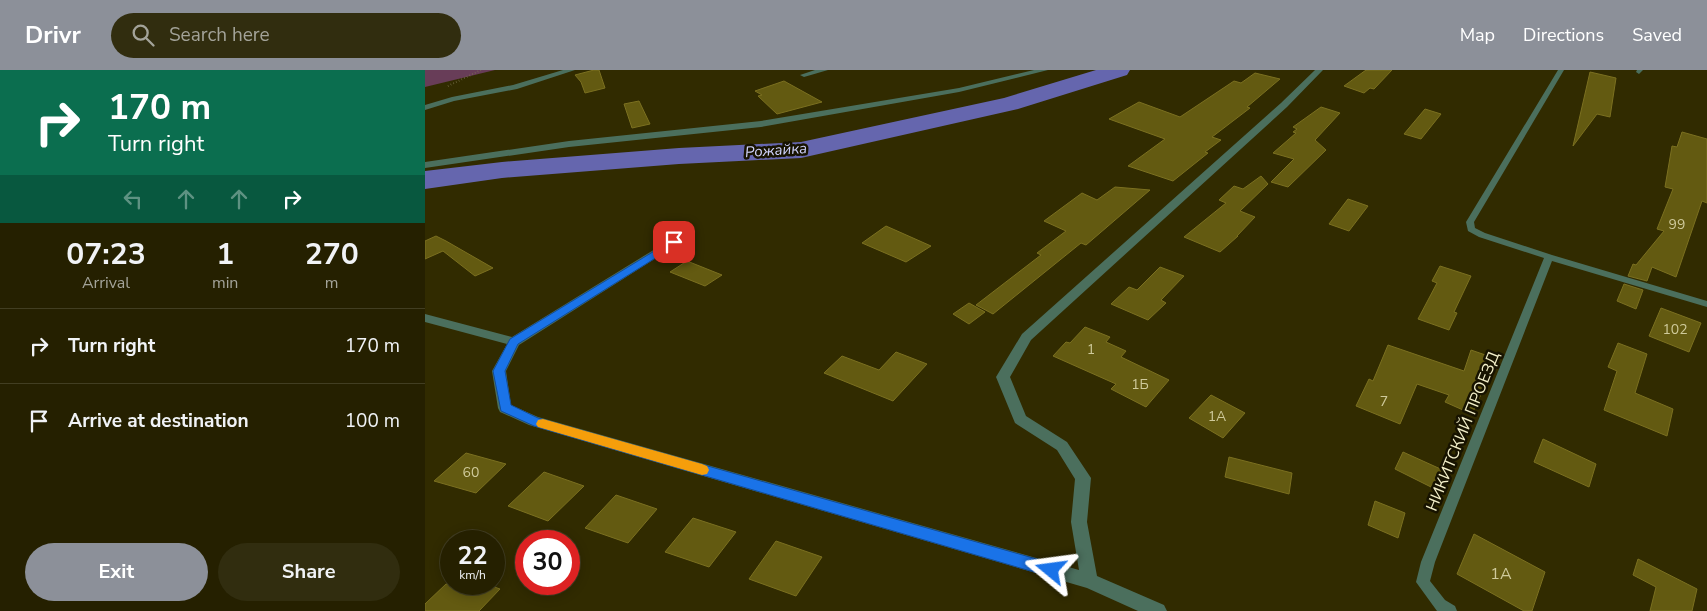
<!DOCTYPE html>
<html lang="en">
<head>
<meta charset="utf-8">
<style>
  body { margin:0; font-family:"Nunito Sans",sans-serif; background:#312d0f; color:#f1f3f6; height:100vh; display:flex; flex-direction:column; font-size:19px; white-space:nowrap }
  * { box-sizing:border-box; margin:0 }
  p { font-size:16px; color:#a3a399 }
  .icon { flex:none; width:28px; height:28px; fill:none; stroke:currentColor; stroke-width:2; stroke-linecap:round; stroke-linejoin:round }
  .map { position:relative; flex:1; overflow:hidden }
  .sheet { display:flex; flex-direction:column; background:#252000; width:425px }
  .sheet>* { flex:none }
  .guide { background:#0b6e4f; color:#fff; overflow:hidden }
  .speed { position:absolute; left:15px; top:460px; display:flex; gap:10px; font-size:25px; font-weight:700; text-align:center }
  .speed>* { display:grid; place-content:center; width:65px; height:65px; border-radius:50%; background:#252000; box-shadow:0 2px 12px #0003,0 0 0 1px #423e22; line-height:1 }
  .speed small { font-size:12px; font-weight:400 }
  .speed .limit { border:8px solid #d22; background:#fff; color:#111 }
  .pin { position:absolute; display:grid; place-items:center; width:42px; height:42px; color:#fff; margin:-21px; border-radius:10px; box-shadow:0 2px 8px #0006 }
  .me { position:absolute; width:55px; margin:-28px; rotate:286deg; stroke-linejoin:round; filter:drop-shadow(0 0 4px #0008) }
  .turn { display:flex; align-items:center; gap:18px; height:105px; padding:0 25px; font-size:22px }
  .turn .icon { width:65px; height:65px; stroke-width:2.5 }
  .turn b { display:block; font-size:35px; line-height:42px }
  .lanes { display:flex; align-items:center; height:48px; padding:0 25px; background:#0003; justify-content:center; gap:25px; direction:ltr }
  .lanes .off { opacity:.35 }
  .eta { display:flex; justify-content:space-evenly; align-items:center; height:85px; text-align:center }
  .eta b { font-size:30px; font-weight:700; line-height:35px }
  .action { display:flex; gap:10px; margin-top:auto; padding:10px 25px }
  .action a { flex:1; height:58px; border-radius:30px; background:#8c9099; color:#fff; font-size:20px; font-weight:700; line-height:58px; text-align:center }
  .action a+a { background:#312d0f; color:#f1f3f6 }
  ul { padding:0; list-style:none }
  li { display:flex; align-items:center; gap:15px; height:75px; padding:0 25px; border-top:1px solid #423e22 }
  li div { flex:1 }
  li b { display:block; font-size:19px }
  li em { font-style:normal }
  header { display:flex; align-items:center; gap:30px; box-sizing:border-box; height:70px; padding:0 25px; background:#8c9099; color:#fff }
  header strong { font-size:24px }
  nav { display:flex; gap:28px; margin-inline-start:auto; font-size:18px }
  .search { width:350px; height:45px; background:#312d0f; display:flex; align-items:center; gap:12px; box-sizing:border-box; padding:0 18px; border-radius:28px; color:#a3a399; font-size:19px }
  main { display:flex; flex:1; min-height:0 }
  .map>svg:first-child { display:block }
  .green { fill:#683d58 }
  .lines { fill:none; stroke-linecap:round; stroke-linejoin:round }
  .river { fill:#6566ae; fill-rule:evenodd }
  .building { fill:#635a11; stroke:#7b7020 }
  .path { stroke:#7f7a51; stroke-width:2; stroke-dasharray:0.5 2.5; stroke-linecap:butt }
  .service { fill:#4b6f5d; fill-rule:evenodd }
  .minor { fill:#4b6f5d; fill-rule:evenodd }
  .route { fill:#1a73e8; stroke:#114b97 }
  .slow { fill:#f59e0b }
  .labels { text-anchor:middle; stroke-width:5; stroke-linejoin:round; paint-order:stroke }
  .number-label { font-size:14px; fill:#cfca9b }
  .far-water-label { font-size:15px; font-style:italic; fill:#d0d3fc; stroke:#171300 }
  .street-label { font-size:16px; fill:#f3efc9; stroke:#171300 }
  .near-number-label { font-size:16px; fill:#cfca9b }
</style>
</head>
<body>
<header>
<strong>Drivr</strong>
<div class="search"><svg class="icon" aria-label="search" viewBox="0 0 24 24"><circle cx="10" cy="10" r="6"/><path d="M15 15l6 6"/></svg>Search here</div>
<nav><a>Map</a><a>Directions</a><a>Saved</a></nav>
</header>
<main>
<section class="sheet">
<div class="guide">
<div class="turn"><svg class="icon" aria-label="right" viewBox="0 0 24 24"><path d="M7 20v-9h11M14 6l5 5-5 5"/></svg><div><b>170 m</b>Turn right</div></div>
<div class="lanes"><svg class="icon off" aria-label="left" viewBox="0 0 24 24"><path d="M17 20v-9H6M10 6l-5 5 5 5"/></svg><svg class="icon off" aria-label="ahead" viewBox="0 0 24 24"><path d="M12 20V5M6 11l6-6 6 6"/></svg><svg class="icon off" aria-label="ahead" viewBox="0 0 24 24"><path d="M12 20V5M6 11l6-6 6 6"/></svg><svg class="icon" aria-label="right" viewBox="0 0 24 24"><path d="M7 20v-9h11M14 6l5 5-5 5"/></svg></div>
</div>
<div class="eta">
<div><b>07:23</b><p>Arrival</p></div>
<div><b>1</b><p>min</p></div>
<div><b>270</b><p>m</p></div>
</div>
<ul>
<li><svg class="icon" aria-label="right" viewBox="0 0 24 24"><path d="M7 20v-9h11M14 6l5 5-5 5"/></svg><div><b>Turn right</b></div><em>170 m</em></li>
<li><svg class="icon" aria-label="arrive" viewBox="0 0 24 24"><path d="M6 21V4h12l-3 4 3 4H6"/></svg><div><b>Arrive at destination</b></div><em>100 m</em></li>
</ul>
<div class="action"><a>Exit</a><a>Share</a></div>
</section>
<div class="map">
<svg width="1282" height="541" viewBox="0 0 1282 541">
  <rect width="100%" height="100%" fill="#312b00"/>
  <path class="green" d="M0 0H70L0 17Z"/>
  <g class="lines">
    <path class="river" d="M671 0H705L702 5 593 39 376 88 254 94 77 108 0 119V101L77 92 254 78 376 72 579 28Z"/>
  </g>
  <g class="building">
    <path d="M169 0H174L180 18 160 23 156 12 150 5Z"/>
    <path d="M941 0H967L949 19 945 18 939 23 919 16Z"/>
    <path d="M1165 2 1191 8 1185 47 1172 44 1148 76Z"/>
    <path d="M830 3 855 9 822 37 825 38 787 67 796 70 780 82 783 83 748 111 703 96 740 69 684 49 714 32 755 47 809 11 816 13Z"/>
    <path d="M359 11 397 32 352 44 333 26 337 25 330 21Z"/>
    <path d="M214 31 225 54 207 58 199 34Z"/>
    <path d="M896 37 915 43 890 70 901 80 863 117 846 112 869 89 848 83 871 63 868 62 872 59 868 57Z"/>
    <path d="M1000 39 1016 44 996 69 979 64Z"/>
    <path d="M1257 62 1282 69V133L1277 131 1251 207 1227 197 1222 211 1203 206 1208 194 1211 195 1239 161 1232 159 1248 119 1240 117 1247 76 1252 77Z"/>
    <path d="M836 106 843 114 815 141 830 147 812 166H813L795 182 759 167 801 133 794 130 809 116 818 119Z"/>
    <path d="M690 117 725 120 661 175 656 173 568 244 551 235 616 185 612 183 641 161 619 151 657 123 672 130Z"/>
    <path d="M923 129 943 136 924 161 904 154Z"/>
    <path d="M461 156 506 176 481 192 437 173Z"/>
    <path d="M11 166 21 171 68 198 50 206 18 181 0 189V171Z"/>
    <path d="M262 191 297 205 280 216 245 202Z"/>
    <path d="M1015 196 1046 206 1029 242 1032 243 1024 260 993 249 1012 213 1007 211Z"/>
    <path d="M735 197 759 206 736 230 741 233 723 250 686 234 704 217 712 220Z"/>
    <path d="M1199 214 1218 220 1211 239 1192 231Z"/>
    <path d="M544 233 560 242 544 254 528 244Z"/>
    <path d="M1236 238 1276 253 1264 282 1224 266Z"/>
    <path d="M660 257 685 267 681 272 701 281 696 287 744 310 721 337 686 319 691 314 628 286 641 272 645 273Z"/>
    <path d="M1193 273 1222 284 1210 323 1248 339 1242 366 1179 340 1192 301 1183 297Z"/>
    <path d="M963 275 1039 301 1046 280 1072 289 1047 344 1020 332 1024 325 992 314 975 354 931 336 944 309 948 311Z"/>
    <path d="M471 282 502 294 468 331 399 303 417 286 454 300Z"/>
    <path d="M786 325 820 343 798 368 764 348Z"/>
    <path d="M1118 369 1171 394 1164 417 1109 392Z"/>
    <path d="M978 382 1020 401 1012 420 970 399Z"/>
    <path d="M41 383 81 394 51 423 9 411Z"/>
    <path d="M804 387 867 403 864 424 800 407Z"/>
    <path d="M119 402 159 416 123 451 83 436Z"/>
    <path d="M191 425 232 439 203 473 160 458Z"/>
    <path d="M950 431 980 443 973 468 943 455Z"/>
    <path d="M268 448 311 462 284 497 240 482Z"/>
    <path d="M1049 464 1120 502 1107 541H1099L1032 504Z"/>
    <path d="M351 471 397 487 371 526 324 509Z"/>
    <path d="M1213 489 1272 519 1267 541H1225L1231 517 1208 505Z"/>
    <path d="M21 514H61L75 519 54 541H0V534Z"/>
  </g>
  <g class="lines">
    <path class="path" d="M23 16 56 0"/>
    <g class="service">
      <path d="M1133 0H1139L1049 152 1050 158 1060 163 1127 185 1282 231V237L1127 191 1010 492 1005 511 1020 530 1030 536 1032 541H1012L991 512 996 492 1119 188 1054 167 1043 161 1041 152Z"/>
      <path d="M1212 0H1218L1214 4 1211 2Z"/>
    </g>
    <g class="minor">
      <path d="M138 0H150L92 19 29 31 0 40V35L27 27 88 15Z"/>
      <path d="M390 0H403L379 7 375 5Z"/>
      <path d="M609 0H623L534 22 336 57 144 77 0 98V92L144 71 336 51 534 18Z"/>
      <path d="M890 0H898L862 37 606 270 585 307 601 346 642 372 666 408 662 452 672 506 739 535 742 541H713L662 518 104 355 75 342 73 338 67 301 82 274 0 252V244L87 267 261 160H269L270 162 269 164 94 275 81 301 86 335 113 347 654 500 646 452 650 409 632 380 590 353 571 307 597 264 856 33Z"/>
    </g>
  </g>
  <path class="route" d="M249 169 253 170V174L93 274 80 301 86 335 113 348 626 493 631 495 633 500 631 505 626 507 109 356 76 341 68 301 85 269Z"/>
  <path class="slow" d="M118 349 277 394 282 396 284 400 282 404 277 405 113 357 111 354 113 350Z"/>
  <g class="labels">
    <g class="number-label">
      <text x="1252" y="159">99</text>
      <text x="1250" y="264">102</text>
      <text x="666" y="284">1</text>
      <text x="715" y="319">1Б</text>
      <text x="959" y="336">7</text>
      <text x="792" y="351">1А</text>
      <text x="46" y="407">60</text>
    </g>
    <g class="far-water-label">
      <text transform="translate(351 80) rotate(-4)" y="5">Рожайка</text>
    </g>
    <g class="street-label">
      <text transform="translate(1037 361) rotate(-68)" y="6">НИКИТСКИЙ ПРОЕЗД</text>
    </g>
    <g class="near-number-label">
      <text x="1076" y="509">1А</text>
    </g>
  </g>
</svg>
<div class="speed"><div>22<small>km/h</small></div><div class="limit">30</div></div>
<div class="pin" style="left:249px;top:172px;background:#d93025"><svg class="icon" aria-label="arrive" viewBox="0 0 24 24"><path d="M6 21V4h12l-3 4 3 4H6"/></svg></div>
<svg class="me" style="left:626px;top:500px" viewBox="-20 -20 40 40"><path d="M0-17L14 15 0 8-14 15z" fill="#1a73e8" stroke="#fff" stroke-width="4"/></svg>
</div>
</main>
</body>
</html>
